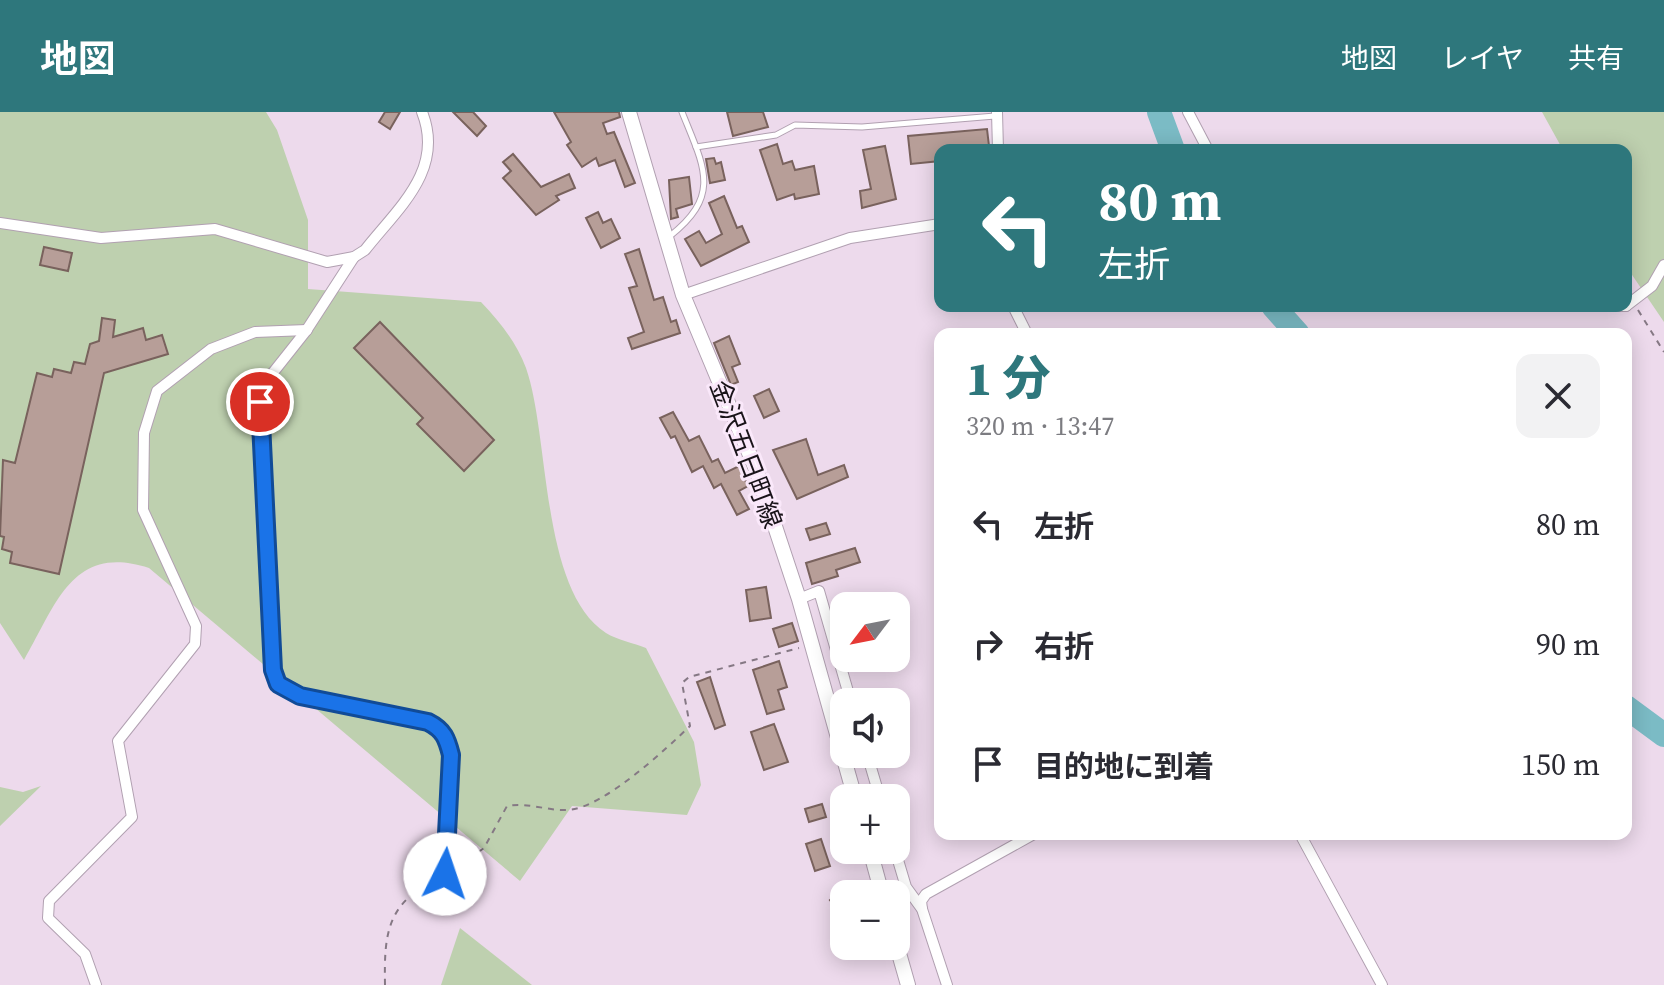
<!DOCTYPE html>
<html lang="ja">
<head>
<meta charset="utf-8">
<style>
  body { margin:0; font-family:"Source Serif 4","Noto Sans JP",serif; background:#f2f2f3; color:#2b2b33; height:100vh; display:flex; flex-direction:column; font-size:30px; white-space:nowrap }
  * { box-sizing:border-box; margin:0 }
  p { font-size:26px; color:#7c7c81 }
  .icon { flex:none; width:44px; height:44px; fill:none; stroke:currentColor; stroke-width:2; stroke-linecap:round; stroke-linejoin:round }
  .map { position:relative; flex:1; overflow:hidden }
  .sheet { position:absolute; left:934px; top:216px; width:698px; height:512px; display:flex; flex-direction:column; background:#fff; border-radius:16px; box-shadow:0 4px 20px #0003 }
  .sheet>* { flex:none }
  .guide { position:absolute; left:934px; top:32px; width:698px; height:168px; border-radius:16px; box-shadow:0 4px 20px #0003; background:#2e777c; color:#fff; overflow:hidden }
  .needle { width:52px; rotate:238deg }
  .buttons { position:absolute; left:830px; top:480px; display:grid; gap:16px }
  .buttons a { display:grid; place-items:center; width:80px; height:80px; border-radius:16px; background:#fff; box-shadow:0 4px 20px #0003; font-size:40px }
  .pin { position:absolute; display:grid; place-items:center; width:68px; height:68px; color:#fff; margin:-34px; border:4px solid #fff; border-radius:50%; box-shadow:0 2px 8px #0007 }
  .me { position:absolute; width:88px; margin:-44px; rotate:4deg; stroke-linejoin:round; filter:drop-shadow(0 0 6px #0008) }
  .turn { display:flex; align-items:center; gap:28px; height:168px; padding:0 32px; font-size:36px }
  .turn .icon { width:104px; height:104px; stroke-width:2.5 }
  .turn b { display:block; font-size:56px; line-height:68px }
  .round { display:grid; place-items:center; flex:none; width:84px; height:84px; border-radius:16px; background:#f2f2f3 }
  .headline { display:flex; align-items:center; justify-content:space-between; height:136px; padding:0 32px }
  h1 { font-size:48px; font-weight:800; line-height:60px; color:#2e777c }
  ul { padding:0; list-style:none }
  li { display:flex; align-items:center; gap:24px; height:120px; padding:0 32px }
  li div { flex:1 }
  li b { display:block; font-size:30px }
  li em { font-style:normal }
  header { display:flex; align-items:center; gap:48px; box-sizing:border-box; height:112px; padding:0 40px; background:#2e777c; color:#fff }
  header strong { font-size:38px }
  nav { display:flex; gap:44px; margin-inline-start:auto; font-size:28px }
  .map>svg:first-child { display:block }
  .green { fill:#bed0af }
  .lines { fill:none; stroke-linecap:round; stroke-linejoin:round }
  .river { stroke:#7bbbc5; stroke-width:24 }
  .building { fill:#b79e98; stroke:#79625d; stroke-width:2 }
  .lane-casing { stroke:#b1a0b1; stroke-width:7 }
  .street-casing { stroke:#b1a0b1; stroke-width:12 }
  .secondary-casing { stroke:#b1a0b1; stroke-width:16 }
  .path { stroke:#857884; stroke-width:2; stroke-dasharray:6 6; stroke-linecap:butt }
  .lane { stroke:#fff; stroke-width:5 }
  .street { stroke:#fff; stroke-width:10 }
  .secondary { stroke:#fff; stroke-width:14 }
  .route-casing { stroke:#114b97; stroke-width:20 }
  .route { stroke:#1a73e8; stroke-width:14 }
  .labels { text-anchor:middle; stroke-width:6; stroke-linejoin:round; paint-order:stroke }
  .street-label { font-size:26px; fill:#191319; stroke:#fae8fa }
</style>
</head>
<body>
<header>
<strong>地図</strong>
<nav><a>地図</a><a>レイヤ</a><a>共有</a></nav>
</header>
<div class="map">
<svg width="1664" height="873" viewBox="0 0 1664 873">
  <rect width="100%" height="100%" fill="#eddaec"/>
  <g class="green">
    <path d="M0 0H266L277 18 308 108V177L481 190C500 210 516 230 526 256 550 324 540 478 606 521 617 528 634 531 646 536L694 630 701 673 687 703 572 694 520 769 149 456C72 431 56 493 24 548L0 511Z"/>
    <path d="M1542 0H1664V210L1626 154V38H1563Z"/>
    <path d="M41 674 0 714V675L23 680Z"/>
    <path d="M460 816 532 873H441Z"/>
  </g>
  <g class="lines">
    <g class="river">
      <path d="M1159 0 1173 38"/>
      <path d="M1273 194 1298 222"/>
      <path d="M1626 595 1664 623"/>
    </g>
  </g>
  <g class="building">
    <path d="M385 0H400L390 17 379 10Z"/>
    <path d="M453 0H473L486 14 477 24Z"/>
    <path d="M554 0H619L620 5 603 11 607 22 614 20 635 71 625 75 615 48 599 54 596 46 582 55 567 33 571 30Z"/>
    <path d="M727 0H763L768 15 733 24Z"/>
    <path d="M987 17 989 34 940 38V49L911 52 908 24Z"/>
    <path d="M777 32 783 52 792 49 795 58 814 54 819 82 795 87 794 82 777 88 760 38Z"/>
    <path d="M885 34 896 87 862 96 860 79 871 77 863 38Z"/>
    <path d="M513 42 541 75 569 62 575 76 556 84 559 88 536 103 503 66 511 59 503 50Z"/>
    <path d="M714 46 716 52 721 50 725 68 710 71 706 47Z"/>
    <path d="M689 65 692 92 676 97 678 105 671 107 669 68Z"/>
    <path d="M724 84 737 116 742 114 749 130 701 154 685 127 699 119 706 131 722 122 709 91Z"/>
    <path d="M598 100 603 111 611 107 620 126 601 136 586 106Z"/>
    <path d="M44 135 72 141 68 159 40 153Z"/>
    <path d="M639 137 654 188 663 185 671 210 676 208 680 221 632 237 628 226 644 220 629 176 637 174 625 142Z"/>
    <path d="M102 206 115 208 113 225 143 216 146 228 162 223 168 242 104 261 59 462 10 451 12 440 2 437 4 425 0 424 3 348 15 351 37 261 52 265 54 257 71 261 74 250 85 252 90 232 99 229Z"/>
    <path d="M380 210 494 328 464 359 417 312 423 306 354 236Z"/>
    <path d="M729 224 740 252 732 255 738 270 731 273 714 231Z"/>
    <path d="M769 277 779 299 764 306 754 284Z"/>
    <path d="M673 300 689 329 699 324 712 350 718 347 725 361 739 354 748 374 739 379 749 397 737 403 721 372 714 376 703 354 692 360 675 324 671 326 660 306Z"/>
    <path d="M806 327 818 363 844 353 848 365 797 387 773 338Z"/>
    <path d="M826 411 830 422 810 428 806 417Z"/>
    <path d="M855 436 860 450 836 458 838 464 812 472 806 451Z"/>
    <path d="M766 475 771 506 750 509 746 478Z"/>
    <path d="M792 511 798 529 779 535 773 517Z"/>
    <path d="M779 549 787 575 778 578 784 597 767 602 753 558Z"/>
    <path d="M710 565 725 613 715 617 697 570Z"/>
    <path d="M774 612 788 650 764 658 751 620Z"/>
    <path d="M822 692 826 705 809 710 805 697Z"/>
    <path d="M821 727 830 754 815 759 806 732Z"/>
    <path d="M844 776V805L830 788Z"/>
  </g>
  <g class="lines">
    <defs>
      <g id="lane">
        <path d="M696 35 776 23 795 13 862 15 995 4"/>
        <path d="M670 124C722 83 704 55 682 0"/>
      </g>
      <g id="street">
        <path d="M997 0 998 38"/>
        <path d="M1188 0 1208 38"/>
        <path d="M0 111 101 126 215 117 327 150 354 145 365 138C398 96 445 58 422 0"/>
        <path d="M354 145 306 219 260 277 273 558 278 572 300 584 428 610C443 618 447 627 451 643L445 762"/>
        <path d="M683 183 850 126 940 112"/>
        <path d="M1013 194 1027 222"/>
        <path d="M1611 194H1626"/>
        <path d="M1626 194 1652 174 1664 153"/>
        <path d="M799 487 819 479 851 590"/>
        <path d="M867 642 880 686"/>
        <path d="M1300 722 1382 873"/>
        <path d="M895 738 906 775 922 797 947 873"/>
        <path d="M922 797 921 789 926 782 1034 722"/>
        <path d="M96 873 85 842 48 806 49 789 132 705 118 629 195 532 196 514 143 398 144 321 157 279 211 237 255 220 307 218"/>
      </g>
      <g id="secondary">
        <path d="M629 0 683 183 757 360 799 487 855 686"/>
        <path d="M870 738 882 782"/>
        <path d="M896 831 908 873"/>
      </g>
    </defs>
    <use href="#lane" class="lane-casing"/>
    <use href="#street" class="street-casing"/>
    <use href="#secondary" class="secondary-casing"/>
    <g class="path">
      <path d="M1638 198 1664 240"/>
      <path d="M459 754 484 736 507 694C528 690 547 699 568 698 603 696 665 638 690 614L682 571 689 565 799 536"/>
      <path d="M385 873C384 821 387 792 436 767"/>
    </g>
    <use href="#lane" class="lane"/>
    <use href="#street" class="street"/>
    <use href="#secondary" class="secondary"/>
  </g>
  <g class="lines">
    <defs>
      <path id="route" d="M260 290 273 558 278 572 300 584 428 610C444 618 447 627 451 643L445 762"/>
    </defs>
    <use href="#route" class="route-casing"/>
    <use href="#route" class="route"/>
  </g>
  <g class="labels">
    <g class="street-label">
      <text transform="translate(746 342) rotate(69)" y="9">金沢五日町線</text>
    </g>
  </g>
</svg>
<div class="buttons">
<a><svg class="needle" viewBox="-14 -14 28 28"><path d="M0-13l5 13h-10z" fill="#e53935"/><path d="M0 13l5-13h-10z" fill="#7c7c81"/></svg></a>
<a><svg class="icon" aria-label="sound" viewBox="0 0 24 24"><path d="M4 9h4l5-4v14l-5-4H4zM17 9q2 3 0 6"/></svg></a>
<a>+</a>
<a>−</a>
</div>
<div class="pin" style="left:260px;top:290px;background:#d93025"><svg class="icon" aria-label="arrive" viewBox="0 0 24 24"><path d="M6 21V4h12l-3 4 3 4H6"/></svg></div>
<svg class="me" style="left:445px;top:762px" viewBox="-20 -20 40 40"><circle r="19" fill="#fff"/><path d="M0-13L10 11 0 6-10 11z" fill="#1a73e8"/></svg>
<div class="guide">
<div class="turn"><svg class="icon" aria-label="left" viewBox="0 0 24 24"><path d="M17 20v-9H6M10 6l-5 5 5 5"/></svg><div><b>80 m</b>左折</div></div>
</div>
<section class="sheet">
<div class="headline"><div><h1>1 分</h1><p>320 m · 13:47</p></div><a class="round"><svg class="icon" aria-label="close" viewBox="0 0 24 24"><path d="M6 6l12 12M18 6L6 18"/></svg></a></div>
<ul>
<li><svg class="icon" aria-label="left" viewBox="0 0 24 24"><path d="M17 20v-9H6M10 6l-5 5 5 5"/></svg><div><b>左折</b></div><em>80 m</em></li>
<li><svg class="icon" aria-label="right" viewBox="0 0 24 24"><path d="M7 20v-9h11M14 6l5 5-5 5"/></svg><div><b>右折</b></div><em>90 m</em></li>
<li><svg class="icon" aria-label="arrive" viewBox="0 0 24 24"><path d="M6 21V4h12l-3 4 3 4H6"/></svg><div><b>目的地に到着</b></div><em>150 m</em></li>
</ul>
</section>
</div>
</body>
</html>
